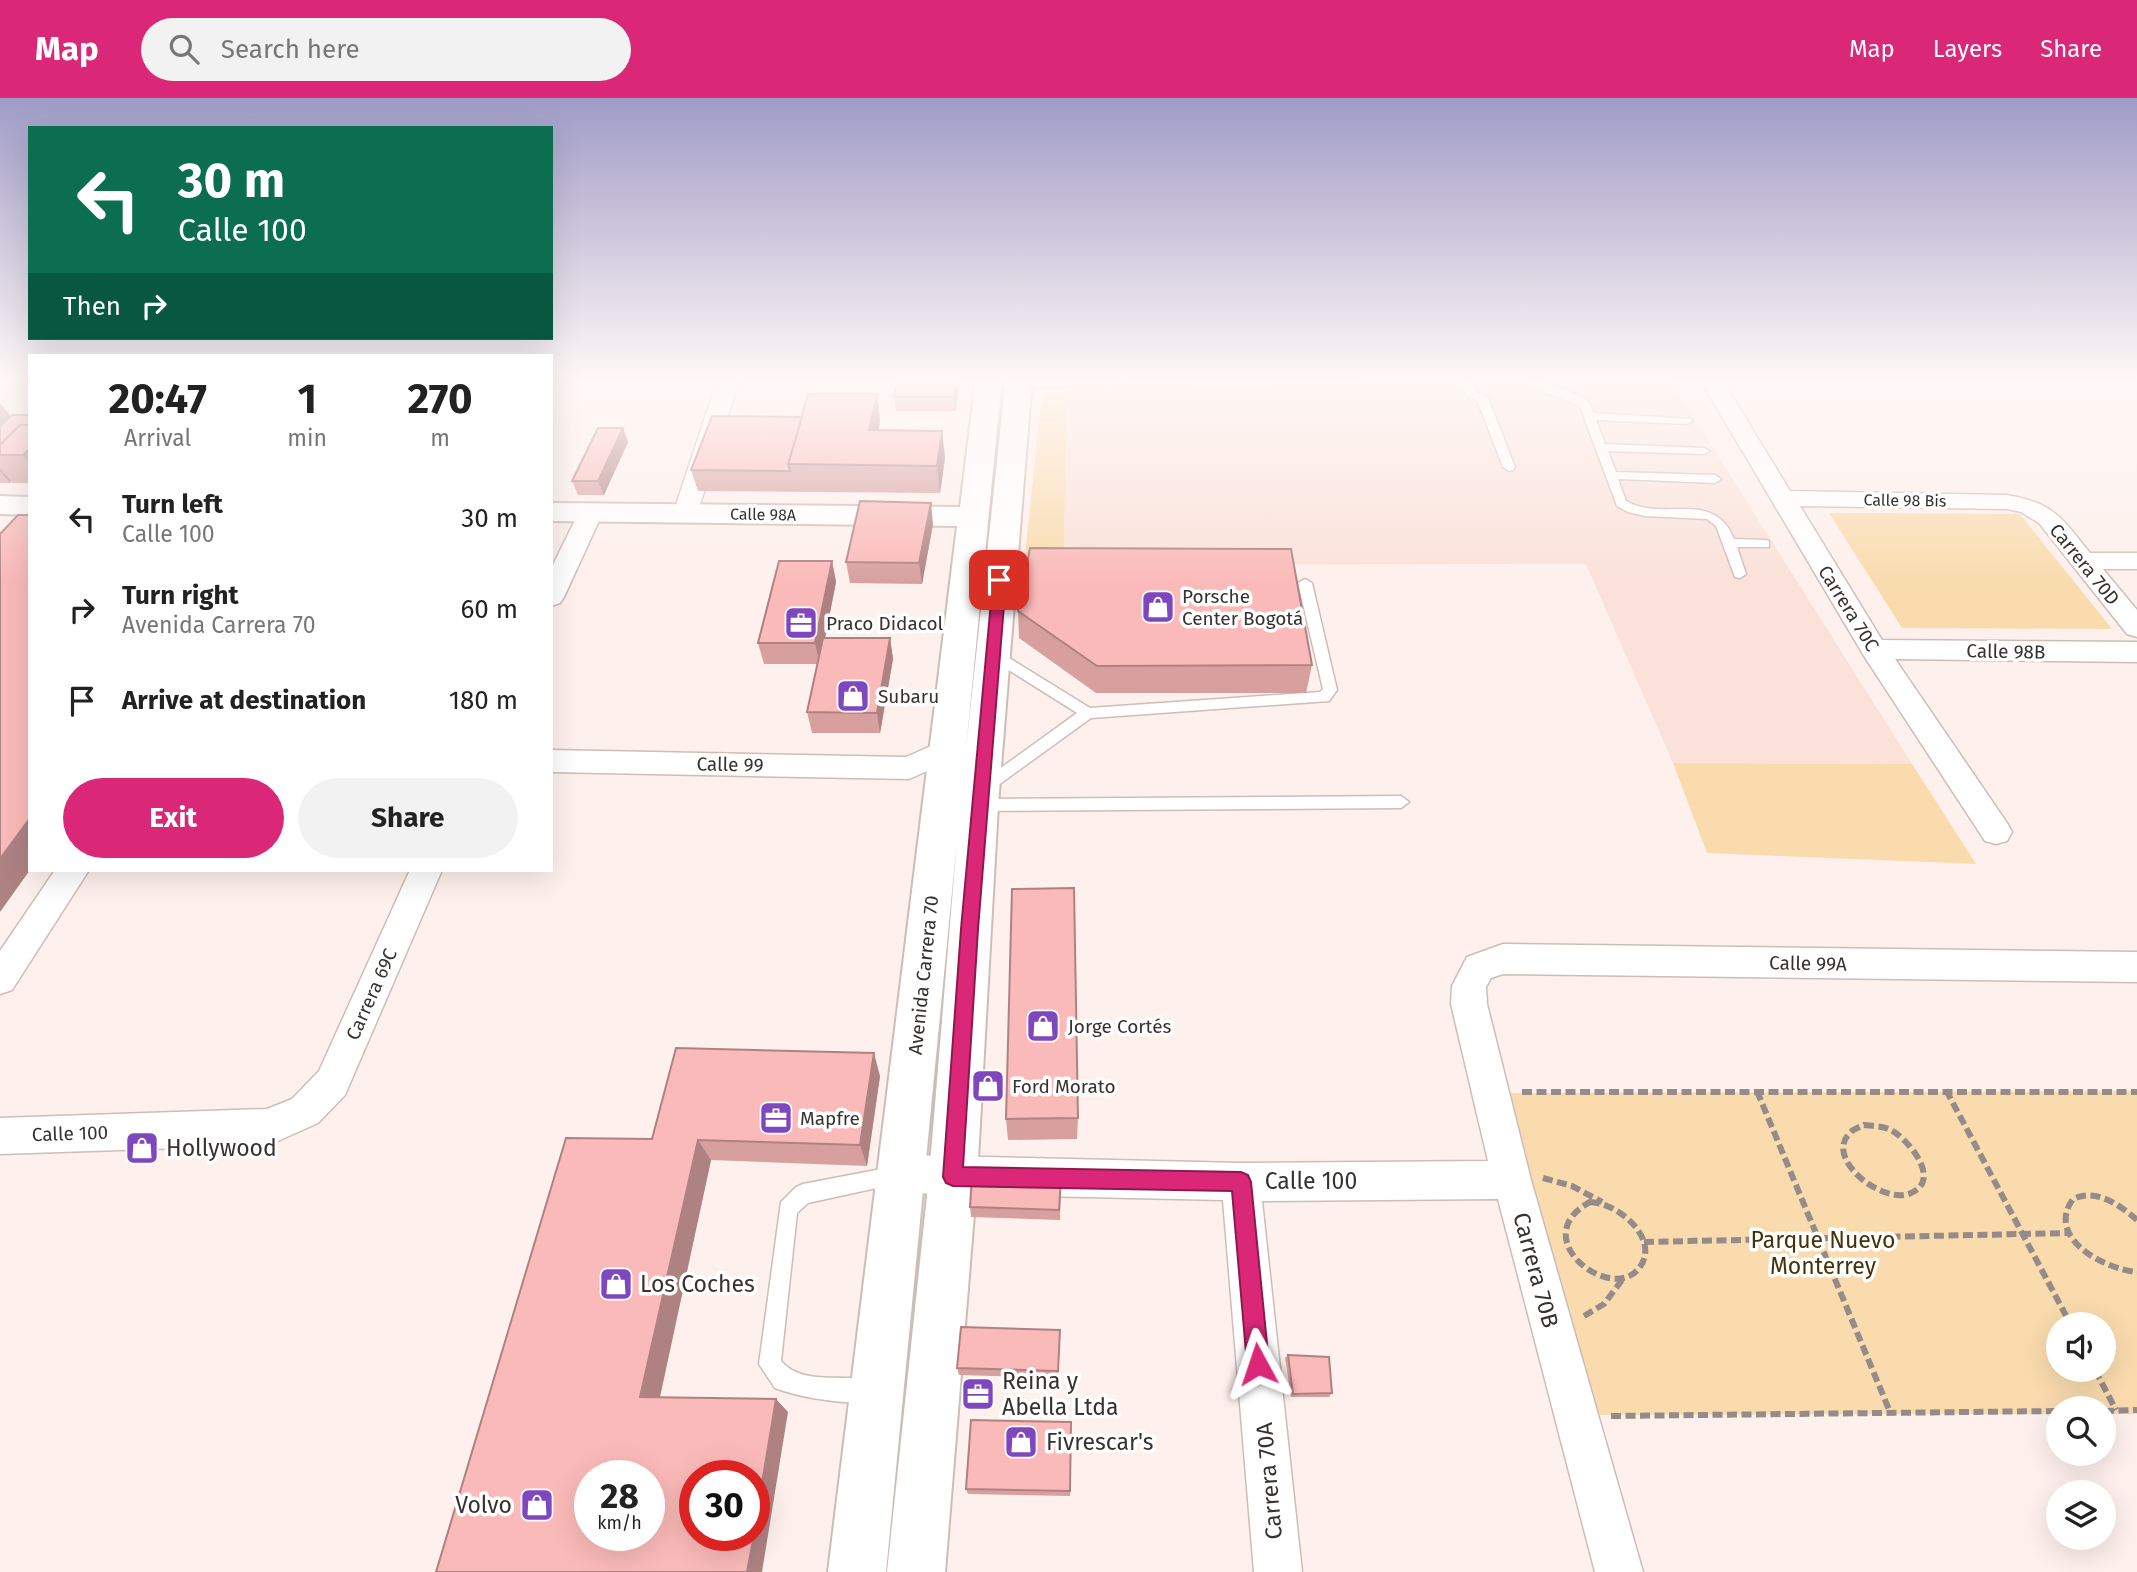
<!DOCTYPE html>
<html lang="en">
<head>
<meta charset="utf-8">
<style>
  body { margin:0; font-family:"Fira Sans",sans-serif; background:#f2f2f2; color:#222; height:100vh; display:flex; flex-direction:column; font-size:26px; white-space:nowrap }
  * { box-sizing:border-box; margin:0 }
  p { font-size:23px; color:#767676 }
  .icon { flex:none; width:38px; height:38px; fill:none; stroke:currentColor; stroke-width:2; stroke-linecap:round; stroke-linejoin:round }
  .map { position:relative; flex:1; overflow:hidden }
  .panel { position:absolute; left:28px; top:256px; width:525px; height:518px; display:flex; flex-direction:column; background:#fff; border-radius:0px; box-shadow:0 7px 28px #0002 }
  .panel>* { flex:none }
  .banner { position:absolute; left:28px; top:28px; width:525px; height:214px; border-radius:0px; box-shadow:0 7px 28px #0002; background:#0b6e4f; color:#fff; overflow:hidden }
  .controls { position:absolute; left:2046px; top:1214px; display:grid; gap:14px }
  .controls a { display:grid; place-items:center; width:70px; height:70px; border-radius:50%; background:#fff; box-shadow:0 7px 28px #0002; font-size:35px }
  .speed { position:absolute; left:574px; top:1362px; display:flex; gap:14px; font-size:35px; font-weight:700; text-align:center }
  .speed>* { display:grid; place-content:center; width:91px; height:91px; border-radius:50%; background:#fff; box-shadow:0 7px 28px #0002; line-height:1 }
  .speed small { font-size:18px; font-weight:400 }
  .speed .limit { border:10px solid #d22; background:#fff; color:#111 }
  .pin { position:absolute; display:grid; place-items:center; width:60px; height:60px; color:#fff; margin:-30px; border-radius:14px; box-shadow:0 4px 10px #0006 }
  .me { position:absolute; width:77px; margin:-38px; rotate:355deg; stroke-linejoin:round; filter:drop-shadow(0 0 5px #0008) }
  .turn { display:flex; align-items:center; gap:24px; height:147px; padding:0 35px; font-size:32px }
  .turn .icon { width:91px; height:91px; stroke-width:2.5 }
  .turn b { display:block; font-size:49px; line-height:60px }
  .then { display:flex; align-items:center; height:66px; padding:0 35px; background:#0003; gap:14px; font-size:26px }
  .eta { display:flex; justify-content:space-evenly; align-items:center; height:119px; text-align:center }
  .eta b { font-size:42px; font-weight:700; line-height:49px }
  .cta { display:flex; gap:14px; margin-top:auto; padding:14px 35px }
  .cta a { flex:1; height:80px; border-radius:42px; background:#db2777; color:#fff; font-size:28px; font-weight:700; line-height:80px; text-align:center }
  .cta a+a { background:#f2f2f2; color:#222 }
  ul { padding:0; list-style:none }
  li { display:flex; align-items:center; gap:21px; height:91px; padding:0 35px }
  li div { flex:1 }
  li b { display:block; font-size:26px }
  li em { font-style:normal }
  header { display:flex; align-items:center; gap:42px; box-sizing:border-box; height:98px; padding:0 35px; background:#db2777; color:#fff }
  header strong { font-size:33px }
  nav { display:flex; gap:38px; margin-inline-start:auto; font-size:24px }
  .search { width:490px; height:63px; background:#f2f2f2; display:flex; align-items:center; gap:18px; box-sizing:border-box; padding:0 24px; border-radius:38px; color:#767676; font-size:26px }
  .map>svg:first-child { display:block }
  .built { fill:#fae1d9 }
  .green { fill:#f9dbae; fill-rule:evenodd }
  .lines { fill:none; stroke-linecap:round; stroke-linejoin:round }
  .service-casing { stroke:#cdbdb8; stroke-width:3 }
  .minor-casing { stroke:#cdbdb8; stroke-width:3 }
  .tertiary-casing { stroke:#cdbdb8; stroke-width:4 }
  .path { stroke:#958b88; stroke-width:6; stroke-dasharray:10 4.5; stroke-linecap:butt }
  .service { fill:#fff; fill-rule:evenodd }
  .minor { fill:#fff; fill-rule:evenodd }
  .tertiary { fill:#fff; fill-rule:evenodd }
  .wall { fill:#d7a09f }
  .shaded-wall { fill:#af8282 }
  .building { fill:#fabab9; stroke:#af8282; stroke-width:2; fill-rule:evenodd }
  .route { fill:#db2777; stroke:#8e194d; stroke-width:2 }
  .labels { text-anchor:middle; stroke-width:7; stroke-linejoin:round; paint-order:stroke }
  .far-street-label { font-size:16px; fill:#37312f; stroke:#fff }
  .street-label { font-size:19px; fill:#37312f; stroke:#fff }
  .poi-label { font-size:19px; fill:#37312f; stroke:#fff; text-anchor:start }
  .near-poi-label { font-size:23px; fill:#37312f; stroke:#fff; text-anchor:start }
  .near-street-label { font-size:23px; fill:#37312f; stroke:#fff }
  .near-park-label { font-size:23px; fill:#473109; stroke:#fff }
</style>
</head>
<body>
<header>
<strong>Map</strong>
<div class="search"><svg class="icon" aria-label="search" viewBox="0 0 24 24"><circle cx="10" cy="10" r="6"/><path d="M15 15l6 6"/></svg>Search here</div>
<nav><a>Map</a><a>Layers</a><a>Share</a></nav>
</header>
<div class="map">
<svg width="2137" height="1474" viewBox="0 0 2137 1474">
  <rect width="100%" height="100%" fill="#fef0ec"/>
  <path class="built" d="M1510 280H1669L1912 666 1673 665 1586 466 1064 467 1066 293Z"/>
  <g class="green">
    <path d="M1066 293 1064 467 1024 466 1042 297Z"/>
    <path d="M1829 415 2020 416 2112 531 1902 530Z"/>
    <path d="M1673 665 1912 666 1976 766 1707 755Z"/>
    <path d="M2137 993V1316H2104V1311H2058V1316L1590 1317 1509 995ZM2058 1227H2104V1272H2058Z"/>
  </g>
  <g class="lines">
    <defs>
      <g id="service">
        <path d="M1459 280H1469L1476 294 1488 300 1515 369 1513 372 1509 373 1503 369 1477 302 1467 298Z"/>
        <path d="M1523 280H1535L1582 299 1589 304 1594 315 1691 321 1693 323 1687 326 1596 322 1605 346 1704 350 1710 353 1704 356 1608 353 1616 374 1715 377 1721 381 1715 385 1618 381 1626 403C1664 425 1713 390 1734 441L1765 442 1769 443V449H1737L1746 476 1740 480 1735 479 1716 428 1707 421 1645 418 1628 414 1617 408 1580 308 1537 291Z"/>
        <path d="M1305 481 1312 485 1337 592 1329 603 1091 620 990 693H980L977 689 980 685 1077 615 988 559 986 556 988 553H998L1090 610 1320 594 1323 591 1298 485Z"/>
        <path d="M1401 698 1409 704 1401 710 979 713 971 707 979 701Z"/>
        <path d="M897 1068 904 1070 907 1077 904 1084 808 1105 797 1115 781 1263C804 1290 849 1273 879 1285L882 1293 879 1301C856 1310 798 1299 775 1290L759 1266 781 1104 796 1089 803 1086Z"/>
      </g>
      <g id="minor">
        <path d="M718 280H740L697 416 694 421 685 424 676 421 673 416Z"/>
        <path d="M1009 280H1129L1126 285 1118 287 1019 289 1011 287Z"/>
        <path d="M1699 280H1721L1790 393 2007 397C2054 405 2061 419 2090 455H2137V471H2103L2137 512V539L2127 536 2039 425 2021 414 2007 411 1800 408 1882 542 2137 544V564L1895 561 2007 725 2012 734 2007 743 1996 746 1985 743 1864 558Z"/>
        <path d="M591 406 600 409 603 414 564 499 560 505 551 508V471L579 414 582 409Z"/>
        <path d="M947 641 957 644 962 652 957 660 909 681 551 674V652L906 659Z"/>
        <path d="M55 772H89L12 892 0 896V853Z"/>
        <path d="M410 772H442L345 997 318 1025 269 1047 0 1056V1020L267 1011 292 1001 319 973Z"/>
        <path d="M1503 846 2137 854V884L1503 876 1491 880 1486 889 1487 906 1531 1082 1643 1474H1595L1498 1101 1262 1103 1302 1474H1254L1223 1102 901 1095 887 1089 882 1076 887 1063 901 1057 1241 1065 1488 1063 1451 906 1452 888 1467 859Z"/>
      </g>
      <g id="tertiary">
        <path d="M976 280H1002L966 651 1006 280H1032L998 707 977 1079 945 1474H887L929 1079 957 742 886 1474H828L957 428 551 423V405L960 409Z"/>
        <path d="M0 398 30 399V417L0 416Z"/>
      </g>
    </defs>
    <use href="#service" class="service-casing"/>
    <use href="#minor" class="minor-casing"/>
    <use href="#tertiary" class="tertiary-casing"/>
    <g class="path">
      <path d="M1946 992 2071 1227"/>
      <path d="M1757 993 1890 1314"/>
      <path d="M1522 994H2137"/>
      <path d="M1864 1027C1873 1028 1883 1028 1891 1032 1909 1042 1942 1082 1911 1095 1883 1108 1823 1060 1850 1035 1853 1031 1860 1029 1864 1027Z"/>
      <path d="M1543 1080 1572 1088 1602 1104"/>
      <path d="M1590 1104C1619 1105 1660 1141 1640 1169 1613 1208 1523 1140 1590 1104Z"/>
      <path d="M2137 1122C2120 1107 2096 1090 2073 1101 2045 1140 2104 1171 2137 1174"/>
      <path d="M1644 1144 2069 1135"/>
      <path d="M1584 1218 1604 1206 1622 1182"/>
      <path d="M2095 1272 2116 1312"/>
      <path d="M2104 1313 2137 1312"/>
      <path d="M1611 1318 2058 1313"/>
    </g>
    <use href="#service" class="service"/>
    <use href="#minor" class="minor"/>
    <use href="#tertiary" class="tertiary"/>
  </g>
  <g class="wall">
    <path d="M958 294 956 313H896L894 299Z"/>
    <path d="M877 296 880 323 879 332 942 333 945 360 940 395 698 393 691 372 802 319Z"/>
    <path d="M0 305 10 318 30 317V385H12L11 383 10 385H0Z"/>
    <path d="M623 330 628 344 604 397H578L572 383Z"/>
    <path d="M933 426 922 486 850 485 846 464Z"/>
    <path d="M832 463 836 484 825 540H890L893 561 880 635H812L807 614 817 566H764L758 545Z"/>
    <path d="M1018 513 1312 567 1306 595H1096L1019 540Z"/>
    <path d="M880 978 867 1068 711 1062 660 1299 788 1314 436 1474 652 1041Z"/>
    <path d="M1078 1020 1077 1041 1008 1042 1006 1021Z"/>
    <path d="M1061 1081 1060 1122 971 1119 970 1109Z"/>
    <path d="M1060 1240 1058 1280 959 1277 957 1270Z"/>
    <path d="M1288 1257 1332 1295 1329 1299H1291L1285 1260Z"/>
    <path d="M1071 1324 1070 1398 968 1396 966 1391Z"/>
  </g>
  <g class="shaded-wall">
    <path d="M957 280 958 294 956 313 954 299Z"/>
    <path d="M877 296 880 323 873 359 869 332Z"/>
    <path d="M0 305 20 330 0 349Z"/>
    <path d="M623 330 628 344 604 397 598 383Z"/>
    <path d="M942 333 945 360 940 395 937 368Z"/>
    <path d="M30 340V356H27L30 360V365L23 357Z"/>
    <path d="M0 370 11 383 10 385 0 373Z"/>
    <path d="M931 405 933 426 922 486 919 465Z"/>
    <path d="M832 463 836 484 820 566 815 545Z"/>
    <path d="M890 540 893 561 880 635 877 615Z"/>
    <path d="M30 720V772L0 814V761Z"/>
    <path d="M874 955 880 978 867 1068 860 1047Z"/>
    <path d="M698 1042 711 1062 657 1312 640 1299Z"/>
    <path d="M776 1301 788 1314 762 1474H747Z"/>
  </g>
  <g class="building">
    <path d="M898 280H957L954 299H894Z"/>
    <path d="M808 296H877L869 332 942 333 937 368 788 366Z"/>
    <path d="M12 317H30V327H20L0 347V328Z"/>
    <path d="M712 318 802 319 788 366 790 373 691 372Z"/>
    <path d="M20 327H30V350L23 357H0V347Z"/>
    <path d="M598 330H623L598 383H572Z"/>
    <path d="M860 403 931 405 919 465 846 464Z"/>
    <path d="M18 417H30V720L0 761V436Z"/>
    <path d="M1030 450 1291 451 1312 567 1097 568 1018 513Z"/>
    <path d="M779 463H832L815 545H758Z"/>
    <path d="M823 540H890L877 615 807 614Z"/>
    <path d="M1074 790 1078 1020 1006 1021 1012 791Z"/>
    <path d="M676 950 874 955 860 1047 698 1042 640 1299 776 1301 754 1433V1377H695V1437H754L747 1474H436L566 1040 652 1041ZM590 1377H649V1437H590Z"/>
    <path d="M972 1078 1061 1081 1059 1112 970 1109Z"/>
    <path d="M961 1229 1060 1232 1058 1273 957 1270Z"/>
    <path d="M1288 1257 1329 1259 1332 1295 1293 1296Z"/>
    <path d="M971 1322 1071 1324 1070 1393 966 1391Z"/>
  </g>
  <linearGradient id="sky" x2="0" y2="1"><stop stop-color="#a09bc6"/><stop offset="0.58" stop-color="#fff8f6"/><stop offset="1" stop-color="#fff8f6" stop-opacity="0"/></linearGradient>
  <rect width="2137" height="486" fill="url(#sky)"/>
  <path class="route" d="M999 478 1006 482 978 831 963 1069 1241 1074 1248 1077 1251 1084 1269 1266 1266 1273 1258 1277 1251 1273 1247 1266 1232 1093 953 1088 946 1085 943 1079 961 831 993 482Z"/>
  <defs>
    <symbol id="shop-square" viewBox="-11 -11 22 22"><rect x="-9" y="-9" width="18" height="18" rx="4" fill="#7f47be" stroke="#fff"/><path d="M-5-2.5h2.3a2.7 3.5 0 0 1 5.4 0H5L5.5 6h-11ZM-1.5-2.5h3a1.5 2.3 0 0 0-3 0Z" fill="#fff"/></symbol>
    <symbol id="office-square" viewBox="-11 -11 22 22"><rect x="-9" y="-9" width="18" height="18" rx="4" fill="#7f47be" stroke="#fff"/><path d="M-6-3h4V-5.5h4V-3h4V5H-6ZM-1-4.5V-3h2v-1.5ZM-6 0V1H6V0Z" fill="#fff"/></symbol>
  </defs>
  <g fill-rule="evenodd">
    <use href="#shop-square" x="1139" y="490" width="38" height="38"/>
    <use href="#office-square" x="782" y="506" width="38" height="38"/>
    <use href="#shop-square" x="834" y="579" width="38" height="38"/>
    <use href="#shop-square" x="1024" y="909" width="38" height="38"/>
    <use href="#shop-square" x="969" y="969" width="38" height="38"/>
    <use href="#office-square" x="757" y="1001" width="38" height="38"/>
    <use href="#shop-square" x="123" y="1031" width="38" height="38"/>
    <use href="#shop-square" x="597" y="1167" width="38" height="38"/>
    <use href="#office-square" x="959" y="1277" width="38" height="38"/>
    <use href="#shop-square" x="1002" y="1325" width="38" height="38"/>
    <use href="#shop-square" x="518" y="1388" width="38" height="38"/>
  </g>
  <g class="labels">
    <g class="far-street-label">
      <text transform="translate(1905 402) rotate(1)" y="6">Calle 98 Bis</text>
      <text transform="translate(763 416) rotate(1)" y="6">Calle 98A</text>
    </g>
    <g class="street-label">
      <text transform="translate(2085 466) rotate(51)" y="7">Carrera 70D</text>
      <text transform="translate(1849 510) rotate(58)" y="7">Carrera 70C</text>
      <text transform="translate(2006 553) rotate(1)" y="7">Calle 98B</text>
      <text transform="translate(730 666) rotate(1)" y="7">Calle 99</text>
      <text transform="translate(1808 865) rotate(1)" y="7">Calle 99A</text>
      <text transform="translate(923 877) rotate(-84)" y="7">Avenida Carrera 70</text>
      <text transform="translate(371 896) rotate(-66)" y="7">Carrera 69C</text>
      <text transform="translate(70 1035) rotate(-2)" y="7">Calle 100</text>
    </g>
    <g class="poi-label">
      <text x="1182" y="505">Porsche<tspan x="1182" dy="22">Center Bogotá</tspan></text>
      <text x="826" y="532">Praco Didacol</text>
      <text x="878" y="605">Subaru</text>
      <text x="1068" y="935">Jorge Cortés</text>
      <text x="1012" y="995">Ford Morato</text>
      <text x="800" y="1027">Mapfre</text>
    </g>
    <g class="near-poi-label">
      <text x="166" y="1058">Hollywood</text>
      <text x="640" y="1194">Los Coches</text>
      <text x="1002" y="1291">Reina y<tspan x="1002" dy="26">Abella Ltda</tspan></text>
      <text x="1046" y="1352">Fivrescar's</text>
      <text x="512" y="1415" text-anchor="end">Volvo</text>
    </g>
    <g class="near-street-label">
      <text x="1311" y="1091">Calle 100</text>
      <text transform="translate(1536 1172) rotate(75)" y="8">Carrera 70B</text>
      <text transform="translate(1269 1383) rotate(-95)" y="8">Carrera 70A</text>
    </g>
    <g class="near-park-label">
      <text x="1823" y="1150">Parque Nuevo<tspan x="1823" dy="26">Monterrey</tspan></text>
    </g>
  </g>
</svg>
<div class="controls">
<a><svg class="icon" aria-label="sound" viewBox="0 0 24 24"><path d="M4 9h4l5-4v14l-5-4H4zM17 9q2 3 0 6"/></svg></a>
<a><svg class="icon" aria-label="search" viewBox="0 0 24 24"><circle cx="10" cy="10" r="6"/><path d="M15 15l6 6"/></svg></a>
<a><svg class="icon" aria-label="layers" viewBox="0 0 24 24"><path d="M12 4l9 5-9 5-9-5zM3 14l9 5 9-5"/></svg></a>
</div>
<div class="speed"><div>28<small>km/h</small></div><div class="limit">30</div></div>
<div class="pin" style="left:999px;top:482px;background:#d93025"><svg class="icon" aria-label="arrive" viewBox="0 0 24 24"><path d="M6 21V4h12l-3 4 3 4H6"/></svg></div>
<svg class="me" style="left:1258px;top:1266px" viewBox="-20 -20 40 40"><path d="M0-17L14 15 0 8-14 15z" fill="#db2777" stroke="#fff" stroke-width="4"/></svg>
<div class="banner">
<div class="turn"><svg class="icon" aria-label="left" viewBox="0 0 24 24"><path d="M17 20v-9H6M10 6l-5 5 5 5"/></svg><div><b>30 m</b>Calle 100</div></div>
<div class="then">Then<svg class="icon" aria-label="right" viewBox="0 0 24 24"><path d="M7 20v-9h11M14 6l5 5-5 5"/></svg></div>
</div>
<section class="panel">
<div class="eta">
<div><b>20:47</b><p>Arrival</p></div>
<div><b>1</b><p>min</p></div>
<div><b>270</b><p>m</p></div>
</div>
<ul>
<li><svg class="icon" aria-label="left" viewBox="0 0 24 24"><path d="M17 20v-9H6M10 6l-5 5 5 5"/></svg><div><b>Turn left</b><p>Calle 100</p></div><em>30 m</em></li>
<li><svg class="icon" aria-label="right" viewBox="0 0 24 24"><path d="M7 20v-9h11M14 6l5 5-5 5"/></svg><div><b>Turn right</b><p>Avenida Carrera 70</p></div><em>60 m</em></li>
<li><svg class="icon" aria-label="arrive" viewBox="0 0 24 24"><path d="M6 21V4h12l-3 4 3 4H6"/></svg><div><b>Arrive at destination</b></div><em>180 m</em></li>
</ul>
<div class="cta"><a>Exit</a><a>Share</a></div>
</section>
</div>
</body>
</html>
